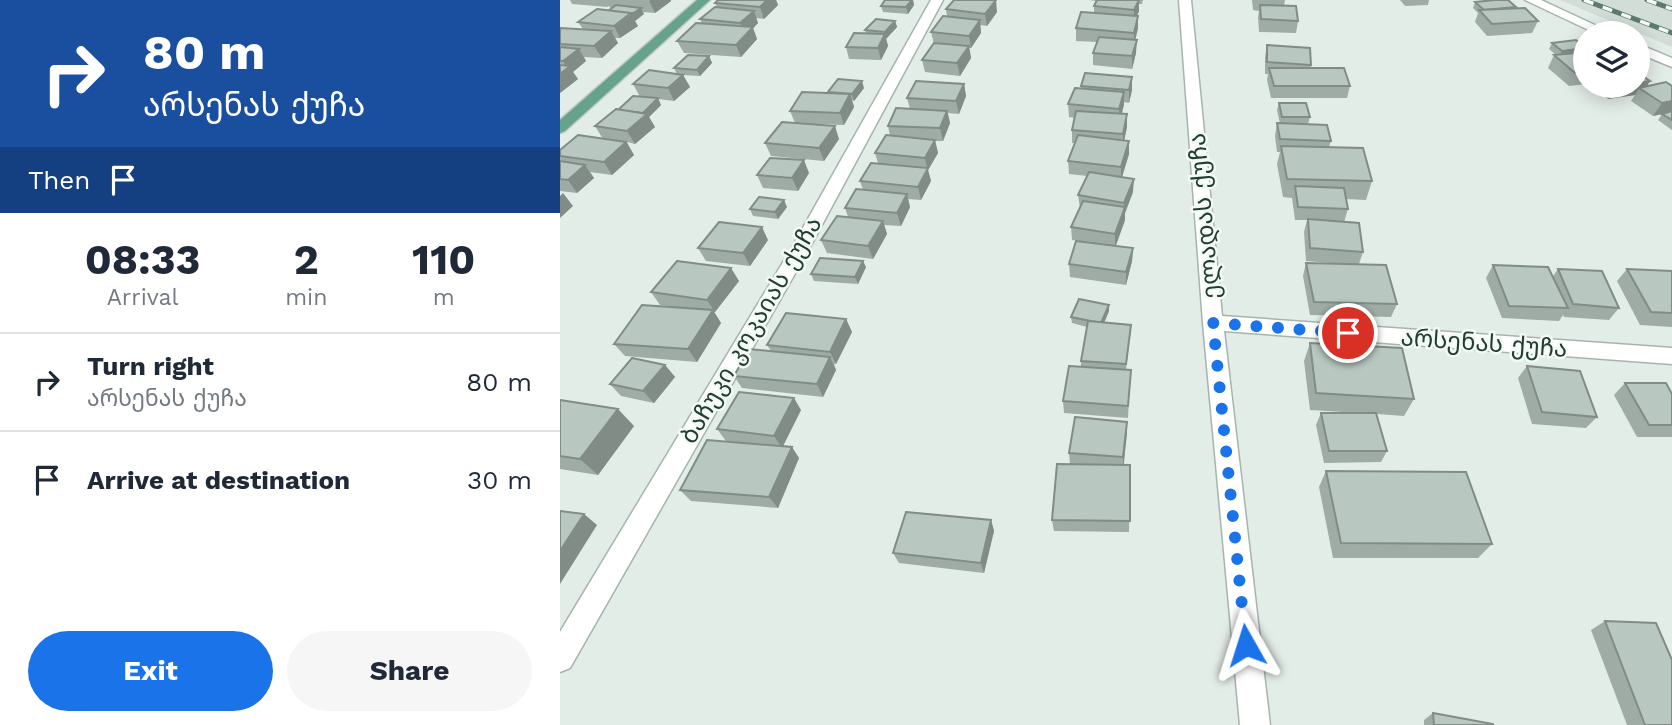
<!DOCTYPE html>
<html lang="en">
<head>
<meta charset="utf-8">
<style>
  body { margin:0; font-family:"Work Sans","Noto Sans Georgian",sans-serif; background:#f6f6f7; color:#1f2937; height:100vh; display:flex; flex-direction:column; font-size:26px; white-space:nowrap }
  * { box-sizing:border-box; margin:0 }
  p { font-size:23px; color:#747a83 }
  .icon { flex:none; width:38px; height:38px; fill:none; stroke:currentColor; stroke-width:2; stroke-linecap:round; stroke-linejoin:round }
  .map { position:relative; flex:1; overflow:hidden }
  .sheet { display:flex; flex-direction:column; background:#fff; width:560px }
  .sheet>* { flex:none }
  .banner { background:#1a4fa0; color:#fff; overflow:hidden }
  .controls { position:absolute; left:1013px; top:21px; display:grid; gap:14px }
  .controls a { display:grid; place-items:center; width:77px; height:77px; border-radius:50%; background:#fff; box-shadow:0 4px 18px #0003; font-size:35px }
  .pin { position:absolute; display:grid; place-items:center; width:60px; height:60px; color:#fff; margin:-30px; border:4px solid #fff; border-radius:50%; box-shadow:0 2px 7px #0007 }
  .me { position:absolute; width:77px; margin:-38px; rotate:354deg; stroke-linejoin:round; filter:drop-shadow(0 0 5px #0008) }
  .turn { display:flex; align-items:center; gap:24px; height:147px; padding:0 28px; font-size:32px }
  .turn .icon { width:91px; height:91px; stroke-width:2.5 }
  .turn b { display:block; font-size:49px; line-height:60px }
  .then { display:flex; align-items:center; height:66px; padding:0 28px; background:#0003; gap:14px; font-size:26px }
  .eta { display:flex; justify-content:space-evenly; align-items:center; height:119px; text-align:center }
  .eta b { font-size:42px; font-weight:700; line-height:49px }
  .primary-button { display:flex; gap:14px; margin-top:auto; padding:14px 28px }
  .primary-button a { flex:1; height:80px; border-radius:42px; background:#1a73e8; color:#fff; font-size:28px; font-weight:700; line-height:80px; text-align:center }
  .primary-button a+a { background:#f6f6f7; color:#1f2937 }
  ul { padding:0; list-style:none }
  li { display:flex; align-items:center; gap:21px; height:98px; padding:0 28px; border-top:2px solid #e0e1e3 }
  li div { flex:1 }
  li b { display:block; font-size:26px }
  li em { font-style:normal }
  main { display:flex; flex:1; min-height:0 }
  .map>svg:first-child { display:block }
  .built { fill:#d1ddd6 }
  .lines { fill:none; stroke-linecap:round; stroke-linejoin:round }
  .minor-casing { stroke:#a5b5ad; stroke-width:3 }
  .major-casing { stroke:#c1c9c6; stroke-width:3 }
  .minor { fill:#fff; fill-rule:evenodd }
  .major { fill:#67a28c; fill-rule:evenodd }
  .rail-casing { stroke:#5d7a6e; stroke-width:5 }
  .rail { stroke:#f3f9f5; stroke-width:3.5; stroke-dasharray:10; stroke-linecap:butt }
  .wall { fill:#9eaca5 }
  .shaded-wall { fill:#818c86 }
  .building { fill:#b8c8c0; stroke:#818c86; stroke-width:2 }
  .route { stroke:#1a73e8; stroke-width:12; stroke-dasharray:0 21.6 }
  .labels { text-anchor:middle; stroke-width:5; stroke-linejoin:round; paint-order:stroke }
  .street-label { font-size:24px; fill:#223e33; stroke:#f3f9f5 }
</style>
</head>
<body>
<main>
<section class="sheet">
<div class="banner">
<div class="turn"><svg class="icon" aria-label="right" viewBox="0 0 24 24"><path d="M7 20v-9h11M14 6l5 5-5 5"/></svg><div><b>80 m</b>არსენას ქუჩა</div></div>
<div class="then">Then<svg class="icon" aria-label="arrive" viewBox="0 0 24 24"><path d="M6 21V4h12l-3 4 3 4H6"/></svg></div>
</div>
<div class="eta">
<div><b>08:33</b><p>Arrival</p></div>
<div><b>2</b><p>min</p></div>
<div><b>110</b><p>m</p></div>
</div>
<ul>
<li><svg class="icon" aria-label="right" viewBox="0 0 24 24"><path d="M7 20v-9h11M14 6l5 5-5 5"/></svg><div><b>Turn right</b><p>არსენას ქუჩა</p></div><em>80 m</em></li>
<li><svg class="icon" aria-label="arrive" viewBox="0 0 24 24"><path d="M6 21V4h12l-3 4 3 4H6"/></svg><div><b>Arrive at destination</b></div><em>30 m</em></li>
</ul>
<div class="primary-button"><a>Exit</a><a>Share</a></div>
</section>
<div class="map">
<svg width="1112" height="725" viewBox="0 0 1112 725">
  <rect width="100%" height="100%" fill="#e3ede7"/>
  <path class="built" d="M1000 0H1112V47Z"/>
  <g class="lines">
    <defs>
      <g id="minor">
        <path d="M371 0H383L249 249 10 668 0 672V632L231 249Z"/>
        <path d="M619 0H631L662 316 1112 348V364L664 331 710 725H680L643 323Z"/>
        <path d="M965 0H981L1052 33H1035Z"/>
        <path d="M1078 44 1112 58V67L1078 53Z"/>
      </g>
      <path id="major" d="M137 0H150L5 131 0 133V120Z"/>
    </defs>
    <use href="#minor" class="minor-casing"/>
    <use href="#major" class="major-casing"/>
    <use href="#minor" class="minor"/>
    <use href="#major" class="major"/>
    <defs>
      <g id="rail">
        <path d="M1024 0 1112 33"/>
        <path d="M1087 0 1112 9"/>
      </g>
    </defs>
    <use href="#rail" class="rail-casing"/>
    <use href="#rail" class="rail"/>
  </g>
  <g class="wall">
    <path d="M10 0H111V1L95 13 83 12 84 14 75 21 78 26 60 38H55L58 43 42 58 24 57 26 61 13 72 18 79 0 93V28L23 29 18 22 51 9 49 6 47 7 12 4Z"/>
    <path d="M158 0H216L218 5 204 19 196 18 198 23 193 28 197 39 181 57 124 53 117 41 142 24 140 19 157 7 155 3Z"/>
    <path d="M352 0H353L354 5 348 14 323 12 321 6Z"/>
    <path d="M529 0H583L582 4H579V11L577 16H578V28L575 40 576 53 572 69 533 65V53L537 42 516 41V28L534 13V6L536 1Z"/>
    <path d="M692 0H725L724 6 738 21 736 33 699 32 698 17 699 11 693 10Z"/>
    <path d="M840 0H869L868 5 845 6Z"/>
    <path d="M915 2 956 7 955 8 978 21 972 33 927 36 915 22 918 13 913 8Z"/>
    <path d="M386 9 437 12 427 26 420 25 421 33 411 48H409L411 58 400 76 365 72 362 60 374 44 371 32 387 17Z"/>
    <path d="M335 21 337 27 326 39 328 46 321 60 289 59 286 47 306 34 305 30Z"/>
    <path d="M992 43 1026 50 1024 52H1026V84L1009 86 988 68 994 55H996L989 49Z"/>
    <path d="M707 45 751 65V68L790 86 787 98H711L707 80 708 74H705V57Z"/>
    <path d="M149 56 152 63 140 76 123 75 130 87 114 101 98 99 101 105 89 117 95 127 75 144 67 142 74 155 52 175 30 172 34 178 17 193 0 191V150L43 139 35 126 58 110 80 97 73 84 117 74 114 68Z"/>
    <path d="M1090 81 1086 86H1112V130L1098 120 1102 114 1093 116 1071 101 1075 95 1048 99 1032 87 1033 86H1078Z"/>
    <path d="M404 84 406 96 399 114 388 113 390 123 383 141H375L378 153 368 170 371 181 361 200 348 199 350 207 341 226 324 225 327 234 313 259 267 253 261 240 288 217 285 208 303 190 300 181 318 163 315 153 330 136 328 126 350 109 347 98Z"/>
    <path d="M521 86 572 90 569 103 564 102 562 114 567 127 564 140 569 141V154L562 177 573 192 565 213V220L556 246 573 248 572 261 566 285 510 277 509 264 520 241 512 240 511 227 520 208 518 195 527 176 509 174 508 161 515 143H512V130L515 118 509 117 508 104 521 88Z"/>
    <path d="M304 88 294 101 292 100 294 107 284 125 249 124 279 139 264 161 211 156 205 143 235 123 230 111 268 93V92Z"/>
    <path d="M719 103 750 117 748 124H726L771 141 769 147 812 181 806 200 786 199 788 209 784 222 803 252 799 264 837 304 831 317 750 315 743 276 746 263 782 264 746 261 744 232 747 220H735L732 198 723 197 717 164 720 152H717L715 136 717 123 720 124 717 110Z"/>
    <path d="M249 173 238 191 203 188 197 175Z"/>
    <path d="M227 207 218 219 193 216 190 209Z"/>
    <path d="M208 240 190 266 146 261 138 248Z"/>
    <path d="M933 265 993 276 998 269 1059 308 1049 320 1004 317 1003 315 999 321 942 318 926 278Z"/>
    <path d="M306 267 298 284 254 281 251 274Z"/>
    <path d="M1067 269 1112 271V327L1080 325 1057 281Z"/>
    <path d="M179 281 155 312H154L161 323 137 362 65 356 54 344 124 308 100 305 91 292Z"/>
    <path d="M549 305V311L544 323 571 325 570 337 566 370 570 383 568 418 504 413 503 401 521 367V361L527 327 512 323 511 317Z"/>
    <path d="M286 319 292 332 276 364H274L276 370 263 397 182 388 174 376 211 351 207 345Z"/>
    <path d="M750 343 854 399 844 416 817 414 827 451 821 462 764 463 756 425 761 413H800L750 410 744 361Z"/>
    <path d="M105 365 115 377 94 403 61 396 50 384Z"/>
    <path d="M967 366 1037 417 1026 428 972 424 958 378Z"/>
    <path d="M1065 383 1112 394V437H1077L1054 395Z"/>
    <path d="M0 400 74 426 38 475 0 469Z"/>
    <path d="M241 410 223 446 239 458 218 508 131 501 120 490 166 441 157 429Z"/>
    <path d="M567 422 564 465H570L569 532 494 531 492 520 510 464 509 453Z"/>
    <path d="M766 471 932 544 918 558H773L759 487Z"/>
    <path d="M431 520 434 531 424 573 339 563 333 553Z"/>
    <path d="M1045 621 1112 725H1067L1031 630Z"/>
    <path d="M873 713 933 725H864V720Z"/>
  </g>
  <g class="shaded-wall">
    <path d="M91 0H111V1L95 13 89 1Z"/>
    <path d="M207 0H216L218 5 204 19 200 7Z"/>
    <path d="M352 0H353L354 5 348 14 346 7Z"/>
    <path d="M436 0 437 12 427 26 425 14Z"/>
    <path d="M579 0V11L574 22V10Z"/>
    <path d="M81 8 84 14 75 21 78 26 60 38 54 26Z"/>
    <path d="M194 11 198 23 193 28 197 39 181 57 176 45 185 35 180 23Z"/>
    <path d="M578 16V28L574 45V33Z"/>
    <path d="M420 20 421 33 411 48 409 36Z"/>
    <path d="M335 21 337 27 326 39 325 32Z"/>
    <path d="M51 31 58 43 42 58 34 46Z"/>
    <path d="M325 34 328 46 321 60 318 48Z"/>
    <path d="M577 40 576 53 572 69V56Z"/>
    <path d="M409 46 411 58 400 76 397 63Z"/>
    <path d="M1026 48 1023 54 999 57 1002 51Z"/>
    <path d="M19 49 26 61 13 72 18 79 0 93V74L7 68 3 61Z"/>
    <path d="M149 56 152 63 140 76 137 70Z"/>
    <path d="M123 75 130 87 114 101 108 88Z"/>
    <path d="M572 77V90L569 103V90Z"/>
    <path d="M302 81 304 88 294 101 292 94Z"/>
    <path d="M1090 81 1084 91 1079 88 1075 95 1048 99 1055 87 1078 86V83Z"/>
    <path d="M404 84 406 96 399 114 396 101Z"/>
    <path d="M564 92V105L559 122V109Z"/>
    <path d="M290 94 294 107 284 125 280 113Z"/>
    <path d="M98 98 101 105 89 117 95 127 75 144 67 131 85 116 83 113Z"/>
    <path d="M1112 101V112L1093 116 1102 103Z"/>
    <path d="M387 111 390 123 383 141 380 128Z"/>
    <path d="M567 114V127L563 146V134Z"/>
    <path d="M275 126 279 139 264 161 259 148Z"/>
    <path d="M375 140 378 153 368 170 371 181 361 200 358 187 367 168 365 158Z"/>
    <path d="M569 141V154L561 180V167Z"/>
    <path d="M66 142 74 155 52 175 44 162Z"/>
    <path d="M244 160 249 173 238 191 232 178Z"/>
    <path d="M25 165 34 178 17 193 8 180Z"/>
    <path d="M574 179 573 192 565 213V220L555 247V234L564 209V203Z"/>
    <path d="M3 193 13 206 0 218V196Z"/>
    <path d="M347 194 350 207 341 226 337 213Z"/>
    <path d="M224 200 227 207 218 219 215 212Z"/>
    <path d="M323 221 327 234 313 259 308 246Z"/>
    <path d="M202 227 208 240 190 266 183 253Z"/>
    <path d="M573 248 572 261 566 285V272Z"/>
    <path d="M303 261 306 267 298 284 295 277Z"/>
    <path d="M171 268 179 281 155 312 147 300Z"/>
    <path d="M549 305V311L541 330V323Z"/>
    <path d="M153 310 161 323 137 362 128 349Z"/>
    <path d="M286 319 292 332 276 364 270 352Z"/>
    <path d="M270 357 276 370 263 397 257 384Z"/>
    <path d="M105 365 115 377 94 403 83 391Z"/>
    <path d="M234 398 241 410 222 448 214 436Z"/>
    <path d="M58 409 74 426 38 475 20 459Z"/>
    <path d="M567 422V434L563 469V457Z"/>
    <path d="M232 447 239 458 218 508 209 497Z"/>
    <path d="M24 514 37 525 0 584V551Z"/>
    <path d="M431 520 434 531 424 573 421 563Z"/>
  </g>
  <g class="building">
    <path d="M158 0H207L200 7 155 3Z"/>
    <path d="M325 0H352L346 7 321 6Z"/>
    <path d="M394 0H436L425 14 386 9Z"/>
    <path d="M537 0H579L574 10 534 6Z"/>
    <path d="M935 0H948L956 7 924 10 915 2Z"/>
    <path d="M56 5 81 8 72 14 48 11Z"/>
    <path d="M700 5 736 6 738 21 701 19Z"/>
    <path d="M155 7 194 11 180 23 140 19Z"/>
    <path d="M965 8 978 21 932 24 919 10Z"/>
    <path d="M37 9 71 13 54 26 18 22Z"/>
    <path d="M521 12 578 16 574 33 516 28Z"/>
    <path d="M383 16 420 20 409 36 371 32Z"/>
    <path d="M316 19 335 21 325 32 305 30Z"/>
    <path d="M136 23 193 27 176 45 117 41Z"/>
    <path d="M0 28 51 31 34 46 0 44Z"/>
    <path d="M294 33 325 34 318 48 286 47Z"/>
    <path d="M539 37 577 40 572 56 533 53Z"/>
    <path d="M1016 40 1026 48 1002 51 992 43Z"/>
    <path d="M374 43 409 46 397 63 362 60Z"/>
    <path d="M707 45 750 48 751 65 707 62Z"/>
    <path d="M0 47 19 49 3 61H0Z"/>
    <path d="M1026 52V72L1015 73 994 55Z"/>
    <path d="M128 55 149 56 137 70 114 68Z"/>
    <path d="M0 65 10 66 0 74Z"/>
    <path d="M709 68H784L790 86H714Z"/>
    <path d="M89 70 123 75 108 88 73 84Z"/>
    <path d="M525 73 572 77 569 90 521 86Z"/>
    <path d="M1078 73 1090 81 1078 83Z"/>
    <path d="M278 79 302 81 292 94 268 92Z"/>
    <path d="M356 81 404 84 396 101 347 98Z"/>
    <path d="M1106 82 1112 86V101L1102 103 1079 88Z"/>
    <path d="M515 88 564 92 559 109 508 104Z"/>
    <path d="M242 92 290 94 280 113 230 111Z"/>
    <path d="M73 96 98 98 83 113 58 110Z"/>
    <path d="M719 103H746L750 117H722Z"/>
    <path d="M336 108 387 111 380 128 328 126Z"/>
    <path d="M56 109 87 114 67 131 35 126Z"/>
    <path d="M516 111 567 114 563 134 512 130Z"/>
    <path d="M1112 111V120L1102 114Z"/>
    <path d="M222 122 275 126 259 148 205 143Z"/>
    <path d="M717 123 767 125 771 141 720 139Z"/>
    <path d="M18 135 66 142 44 162 0 156V150Z"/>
    <path d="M326 135 375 140 365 158 315 153Z"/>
    <path d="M518 135 569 141 561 167 508 161Z"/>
    <path d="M721 146 803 148 812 181 727 179Z"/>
    <path d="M210 158 244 160 232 178 197 175Z"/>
    <path d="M0 161 25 165 8 180 0 179Z"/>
    <path d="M311 163 368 168 358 187 300 181Z"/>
    <path d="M529 172 574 179 564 203 518 195Z"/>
    <path d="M735 186 784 188 788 209 738 207Z"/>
    <path d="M296 189 347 194 337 213 285 208Z"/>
    <path d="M199 197 224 200 215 212 190 209Z"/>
    <path d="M523 201 565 207 555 234 511 227Z"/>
    <path d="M277 216 323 221 308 246 261 240Z"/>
    <path d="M748 219 799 223 803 252 750 248Z"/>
    <path d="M159 222 202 227 183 253 138 248Z"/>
    <path d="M516 241 573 248 566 272 509 264Z"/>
    <path d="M260 258 303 261 295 277 251 274Z"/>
    <path d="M117 261 171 268 147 300 91 292Z"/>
    <path d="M746 263 826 265 837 304 754 302Z"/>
    <path d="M933 265 988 267 1008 308 949 306Z"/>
    <path d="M998 269 1042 271 1059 308 1013 304Z"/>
    <path d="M1067 269 1112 271V313L1091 312Z"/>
    <path d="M519 299 549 305 541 323 511 317Z"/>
    <path d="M82 305 153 310 128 349 54 344Z"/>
    <path d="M226 313 286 319 270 352 207 345Z"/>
    <path d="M528 321 571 325 566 364 521 361Z"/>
    <path d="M750 343 842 348 854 399 756 393Z"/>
    <path d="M189 349 270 357 257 384 174 376Z"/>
    <path d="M72 358 105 365 83 391 50 384Z"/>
    <path d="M509 366 571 370 568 406 503 401Z"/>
    <path d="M967 366 1020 371 1037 417 982 412Z"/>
    <path d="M1065 383H1106L1112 394V425H1089Z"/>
    <path d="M179 392 234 398 214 436 157 429Z"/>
    <path d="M0 400 58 409 20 459 0 456Z"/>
    <path d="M761 413H816L827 451H769Z"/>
    <path d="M515 417 567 422 563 457 509 453Z"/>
    <path d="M147 440 232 447 209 497 120 490Z"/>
    <path d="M497 464 570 465V521L492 520Z"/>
    <path d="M766 471 906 472 932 544 781 543Z"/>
    <path d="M0 511 24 514 0 551Z"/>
    <path d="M346 512 431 520 421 563 333 553Z"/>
    <path d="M1045 621 1096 623 1112 660V725H1085Z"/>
    <path d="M873 713 933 724V725H874Z"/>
  </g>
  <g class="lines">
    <path class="route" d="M686 645 653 323 788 333"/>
  </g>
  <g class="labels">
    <g class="street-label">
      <text transform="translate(644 216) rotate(-95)" y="8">ელადას ქუჩა</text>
      <text transform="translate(191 330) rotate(-60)" y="8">ბაჩუკი კოკაიას ქუჩა</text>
      <text transform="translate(924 343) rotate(4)" y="8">არსენას ქუჩა</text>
    </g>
  </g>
</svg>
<div class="controls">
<a><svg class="icon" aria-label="layers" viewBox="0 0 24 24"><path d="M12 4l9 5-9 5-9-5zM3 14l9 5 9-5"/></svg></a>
</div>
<div class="pin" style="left:788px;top:333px;background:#d93025"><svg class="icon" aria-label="arrive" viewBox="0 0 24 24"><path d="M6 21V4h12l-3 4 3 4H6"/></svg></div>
<svg class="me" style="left:686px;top:645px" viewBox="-20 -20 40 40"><path d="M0-17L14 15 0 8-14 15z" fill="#1a73e8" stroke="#fff" stroke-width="4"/></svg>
</div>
</main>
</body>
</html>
